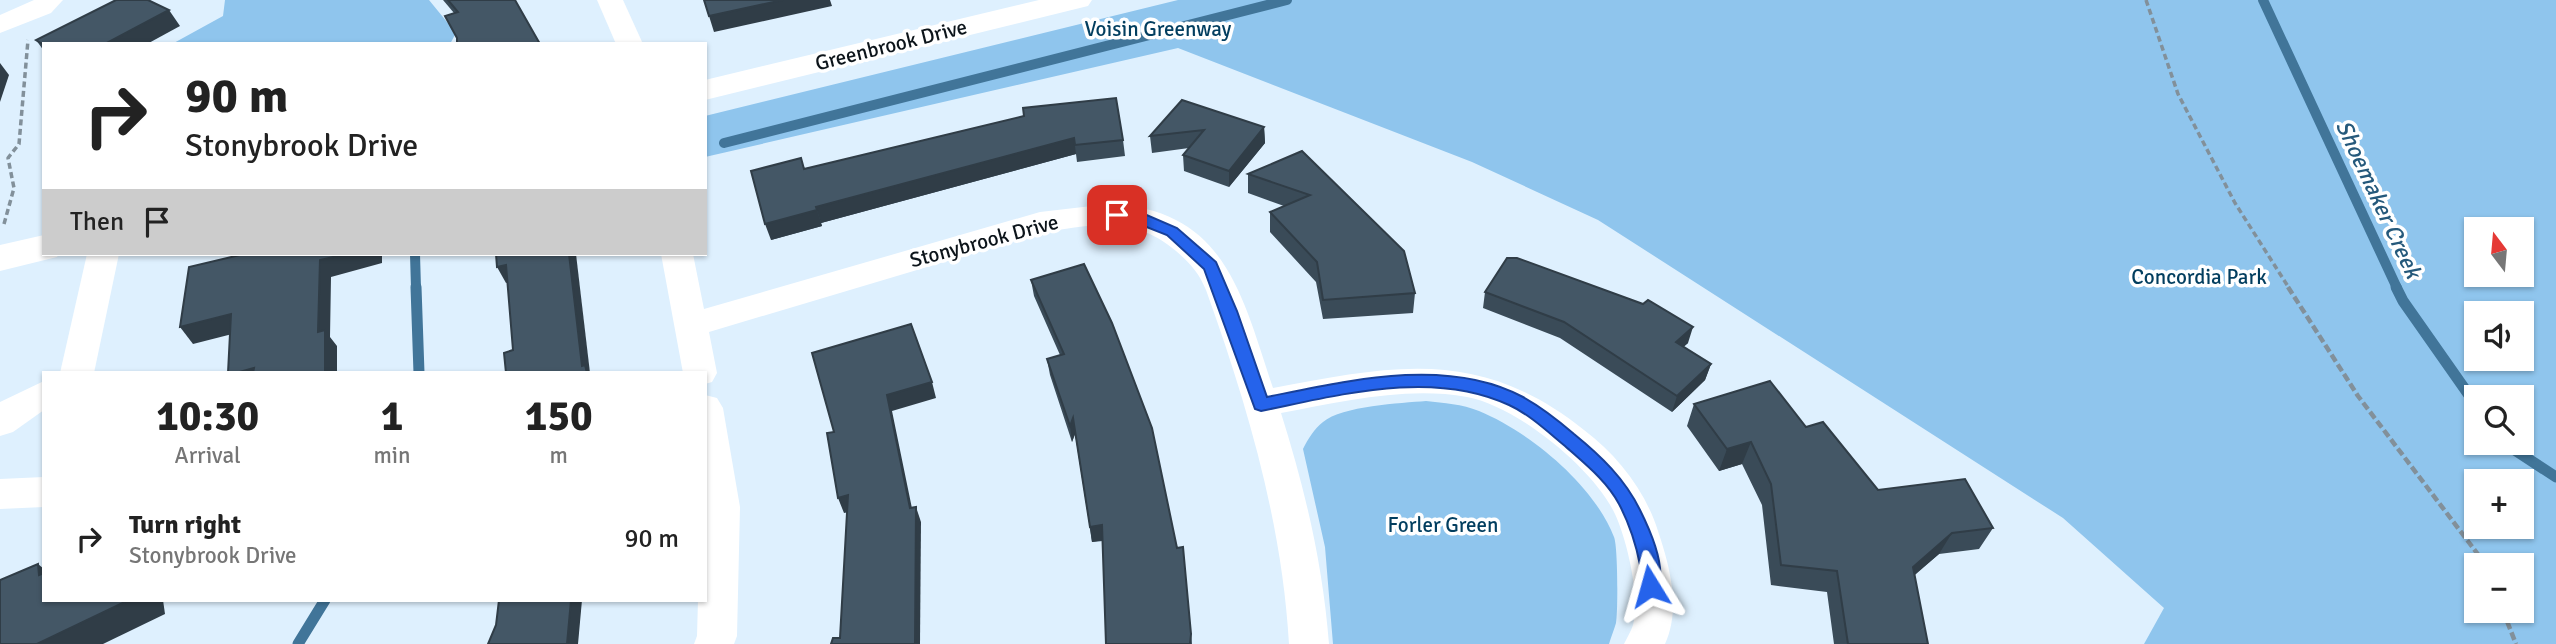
<!DOCTYPE html>
<html lang="en">
<head>
<meta charset="utf-8">
<style>
  body { margin:0; font-family:Signika,sans-serif; background:#f6f6f6; color:#222; height:100vh; display:flex; flex-direction:column; font-size:26px; white-space:nowrap }
  * { box-sizing:border-box; margin:0 }
  p { font-size:23px; color:#767676 }
  .icon { flex:none; width:38px; height:38px; fill:none; stroke:currentColor; stroke-width:2; stroke-linecap:round; stroke-linejoin:round }
  .map { position:relative; flex:1; overflow:hidden }
  .panel { position:absolute; left:42px; top:371px; width:665px; height:231px; display:flex; flex-direction:column; background:#fff; border-radius:0px; box-shadow:0 2px 5px #0004 }
  .panel>* { flex:none }
  .guide { position:absolute; left:42px; top:42px; width:665px; height:214px; border-radius:0px; box-shadow:0 2px 5px #0004; background:#fff; color:#222; overflow:hidden }
  .needle { width:46px; rotate:344deg }
  .fabs { position:absolute; left:2464px; top:217px; display:grid; gap:14px }
  .fabs a { display:grid; place-items:center; width:70px; height:70px; border-radius:0px; background:#fff; box-shadow:0 2px 5px #0004; font-size:35px }
  .pin { position:absolute; display:grid; place-items:center; width:60px; height:60px; color:#fff; margin:-30px; border-radius:14px; box-shadow:0 4px 10px #0006 }
  .me { position:absolute; width:77px; margin:-38px; rotate:352deg; stroke-linejoin:round; filter:drop-shadow(0 0 5px #0008) }
  .turn { display:flex; align-items:center; gap:24px; height:147px; padding:0 28px; font-size:32px }
  .turn .icon { width:91px; height:91px; stroke-width:2.5 }
  .turn b { display:block; font-size:49px; line-height:60px }
  .then { display:flex; align-items:center; height:66px; padding:0 28px; background:#0003; gap:14px; font-size:26px }
  .eta { display:flex; justify-content:space-evenly; align-items:center; height:119px; text-align:center }
  .eta b { font-size:42px; font-weight:700; line-height:49px }
  ul { padding:0; list-style:none }
  li { display:flex; align-items:center; gap:21px; height:98px; padding:0 28px }
  li div { flex:1 }
  li b { display:block; font-size:26px }
  li em { font-style:normal }
  .map>svg:first-child { display:block }
  .green { fill:#8fc5ed; fill-rule:evenodd }
  .lines { fill:none; stroke-linecap:round; stroke-linejoin:round }
  .stream-far1 { stroke:#417599; stroke-width:10 }
  .stream { stroke:#417599; stroke-width:11 }
  .path-far1 { stroke:#82909a; stroke-width:3.5; stroke-dasharray:6 3.5; stroke-linecap:butt }
  .path { stroke:#82909a; stroke-width:4.5; stroke-dasharray:8 3.5; stroke-linecap:butt }
  .minor { fill:#fff; fill-rule:evenodd }
  .tertiary { fill:#fff; fill-rule:evenodd }
  .wall { fill:#3a4b58 }
  .shaded-wall { fill:#303d47 }
  .building { fill:#445766; stroke:#303d47; stroke-width:2 }
  .route { fill:#2563eb; stroke:#184099; stroke-width:2 }
  .labels { text-anchor:middle; stroke-width:7; stroke-linejoin:round; paint-order:stroke }
  .park-label { font-size:21px; fill:#023e5f; stroke:#fff }
  .street-label { font-size:21px; fill:#0c141a; stroke:#fff }
  .water-label { font-size:23px; font-style:italic; fill:#25597b; stroke:#fff }
</style>
</head>
<body>
<div class="map">
<svg width="2556" height="644" viewBox="0 0 2556 644">
  <rect width="100%" height="100%" fill="#def0fe"/>
  <g class="green">
    <path d="M225 0H429L456 33 450 44H172L223 16Z"/>
    <path d="M1178 0H2556V644H2144L2164 608 2063 518 1598 220 1472 162 1178 48 705 157V116ZM2522 229V275H2476V229ZM2476 313H2522V359H2476ZM2476 397H2522V443H2476ZM2522 481V527H2476V481ZM2476 565H2522V611H2476Z"/>
    <path d="M1426 401C1444 403 1462 404 1479 411 1530 432 1594 485 1614 537 1618 547 1618 612 1616 623 1614 630 1611 637 1609 644H1333L1325 547 1303 449C1308 439 1314 429 1323 422 1342 406 1401 403 1426 401Z"/>
  </g>
  <g class="lines">
    <g class="stream-far1">
      <path d="M2263 0 2397 288"/>
      <path d="M724 143 1287 0"/>
      <path d="M415 254 416 288"/>
    </g>
    <g class="stream">
      <path d="M416 287 419 373"/>
      <path d="M2396 287 2403 301 2476 405"/>
      <path d="M2504 443 2556 477"/>
      <path d="M298 644 325 600"/>
    </g>
    <g class="path-far1">
      <path d="M2146 0 2178 94 2235 203 2289 288"/>
      <path d="M4 224 14 188 8 158 19 144 28 40"/>
    </g>
    <g class="path">
      <path d="M2288 287 2358 396 2486 565"/>
      <path d="M2503 611 2516 644"/>
    </g>
    <g class="minor">
      <path d="M34 0H63L51 13 0 33V15Z"/>
      <path d="M597 0H623L643 44H616Z"/>
      <path d="M1109 204C1226 209 1242 296 1273 388 1395 365 1480 347 1584 430 1618 456 1645 490 1658 531 1670 567 1681 609 1665 644H1624C1627 638 1631 631 1633 625 1641 597 1626 535 1613 510 1590 466 1516 406 1467 397 1406 386 1341 402 1281 413 1305 489 1323 565 1329 644H1289C1282 522 1247 404 1206 290 1199 273 1190 263 1176 251 1134 215 1093 224 1041 233L709 332 717 373 712 382 705 384V373H683L661 254H693L704 309 1040 212Z"/>
      <path d="M87 254H119L94 373H60Z"/>
      <path d="M44 381V410L13 432 0 436V402Z"/>
      <path d="M705 395 717 398 723 408 740 507 737 636 734 644H694L697 636 698 600H705Z"/>
      <path d="M44 477V507L0 509V479Z"/>
    </g>
    <g class="tertiary">
      <path d="M1039 0H1092L1088 6 705 100V80Z"/>
      <path d="M44 235V254H59L57 257 0 271V245Z"/>
    </g>
  </g>
  <g class="wall">
    <path d="M443 0H515L454 13Z"/>
    <path d="M180 26 44 44V51L36 40Z"/>
    <path d="M1182 100 1264 127 1265 143 1229 187 1184 171 1183 155 1189 148 1152 153 1150 136Z"/>
    <path d="M1123 140 1125 156 1077 162 1076 154 821 223 822 226 771 240 804 169Z"/>
    <path d="M1302 151 1415 293 1413 313 1323 319 1316 282 1270 232V212L1284 206 1248 193V174Z"/>
    <path d="M1031 280 1177 548 1183 547 1192 644H1106L1103 541 1092 542 1075 434 1072 442 1050 375 1047 359 1060 355 1034 296Z"/>
    <path d="M1485 292 1688 343 1683 347 1711 364 1705 380 1672 412 1560 338 1483 308Z"/>
    <path d="M1694 404 1806 427 1878 490 1993 528 1979 549 1939 554 1914 575 1928 644H1834L1827 592 1771 585 1762 505 1742 464 1719 471 1687 426Z"/>
  </g>
  <g class="shaded-wall">
    <path d="M783 0H830L832 6 714 32 709 16Z"/>
    <path d="M169 10 180 26 147 44H105Z"/>
    <path d="M0 63 9 75 0 102Z"/>
    <path d="M1264 127 1265 143 1229 187V171Z"/>
    <path d="M1074 138 1076 154 821 223 816 207Z"/>
    <path d="M817 210 822 226 771 240 765 224Z"/>
    <path d="M346 254H382V263L331 277 330 337 337 346V373H325L318 332 320 260Z"/>
    <path d="M569 254H576L590 373H586L582 366Z"/>
    <path d="M506 265 515 281 506 283 497 267Z"/>
    <path d="M231 314 244 331 193 344 180 327Z"/>
    <path d="M1693 327 1688 343 1671 358 1676 342Z"/>
    <path d="M1711 364 1705 380 1672 412 1677 396Z"/>
    <path d="M254 368 258 373H236Z"/>
    <path d="M932 382 936 398 892 411 915 523 910 508 887 395Z"/>
    <path d="M1073 418 1075 434 1072 442 1070 426Z"/>
    <path d="M1751 442 1742 464 1719 471 1727 449Z"/>
    <path d="M848 495 854 511 844 513 838 498Z"/>
    <path d="M916 507 921 522 920 644H915Z"/>
    <path d="M1102 525 1104 540 1092 542 1090 527Z"/>
    <path d="M1952 533 1939 554 1901 587 1913 567Z"/>
    <path d="M38 564 44 569V579L39 575Z"/>
    <path d="M129 600H163L165 614 103 644H37Z"/>
    <path d="M571 600H582L578 644H567Z"/>
  </g>
  <g class="building">
    <path d="M116 0H148L169 10 105 44H44V45L36 40Z"/>
    <path d="M448 0H515L540 44H457V38L445 16 458 12Z"/>
    <path d="M704 0H783L709 16Z"/>
    <path d="M1116 98 1123 140 1075 145 1074 138 816 207 817 210 765 224 751 171 801 158 804 169 1024 116 1023 108Z"/>
    <path d="M1182 100 1264 127 1229 171 1183 155 1204 130 1150 136Z"/>
    <path d="M1302 151 1404 251 1415 293 1323 300 1317 262 1270 212 1310 195 1248 174Z"/>
    <path d="M244 254H346L320 260 318 332 325 330V373H253L254 368 236 373H228L231 314 180 327 189 267Z"/>
    <path d="M496 254H569L582 366 585 365 587 373H506L504 353 513 350 506 265 497 267Z"/>
    <path d="M1507 258H1517L1643 304 1648 300 1693 327 1676 342 1711 364 1677 396 1564 322 1485 292Z"/>
    <path d="M1084 264 1112 323 1152 428 1177 548 1183 547 1191 634 1190 644H1106L1102 525 1090 527 1073 418 1070 426 1047 359 1064 354 1031 280Z"/>
    <path d="M911 324 932 382 887 395 910 508 916 507 915 644H831L833 638H840L848 495 838 498 827 433 834 432 812 353Z"/>
    <path d="M1770 381 1806 427 1823 422 1878 490 1965 479 1993 528 1952 533 1913 567 1928 644H1848L1837 571 1781 565 1771 484 1751 442 1727 449 1694 404Z"/>
    <path d="M38 564 39 575 44 573V600H129L37 644H0V580Z"/>
    <path d="M499 600H571L567 644H488L496 625Z"/>
  </g>
  <path class="route" d="M1117 210 1142 213 1177 228 1216 262 1237 311 1267 397C1346 381 1447 356 1523 397 1541 407 1559 421 1574 434 1601 456 1625 479 1640 510 1650 530 1668 569 1657 591L1650 594 1644 591C1640 583 1642 574 1640 565 1636 544 1629 523 1619 504 1607 481 1584 463 1565 446 1548 432 1529 414 1509 405 1432 369 1340 395 1261 411L1255 409 1204 269 1167 235 1134 222 1112 218 1109 215Z"/>
  <g class="labels">
    <g class="park-label">
      <text x="1158" y="36">Voisin Greenway</text>
      <text x="2199" y="284">Concordia Park</text>
      <text x="1443" y="532">Forler Green</text>
    </g>
    <g class="street-label">
      <text transform="translate(891 45) rotate(-14)" y="7">Greenbrook Drive</text>
      <text transform="translate(984 241) rotate(-15)" y="7">Stonybrook Drive</text>
    </g>
    <g class="water-label">
      <text transform="translate(2379 199) rotate(65)" y="8">Shoemaker Creek</text>
    </g>
  </g>
</svg>
<div class="fabs">
<a><svg class="needle" viewBox="-14 -14 28 28"><path d="M0-13l5 13h-10z" fill="#e53935"/><path d="M0 13l5-13h-10z" fill="#767676"/></svg></a>
<a><svg class="icon" aria-label="sound" viewBox="0 0 24 24"><path d="M4 9h4l5-4v14l-5-4H4zM17 9q2 3 0 6"/></svg></a>
<a><svg class="icon" aria-label="search" viewBox="0 0 24 24"><circle cx="10" cy="10" r="6"/><path d="M15 15l6 6"/></svg></a>
<a>+</a>
<a>−</a>
</div>
<div class="pin" style="left:1117px;top:215px;background:#d93025"><svg class="icon" aria-label="arrive" viewBox="0 0 24 24"><path d="M6 21V4h12l-3 4 3 4H6"/></svg></div>
<svg class="me" style="left:1650px;top:586px" viewBox="-20 -20 40 40"><path d="M0-17L14 15 0 8-14 15z" fill="#2563eb" stroke="#fff" stroke-width="4"/></svg>
<div class="guide">
<div class="turn"><svg class="icon" aria-label="right" viewBox="0 0 24 24"><path d="M7 20v-9h11M14 6l5 5-5 5"/></svg><div><b>90 m</b>Stonybrook Drive</div></div>
<div class="then">Then<svg class="icon" aria-label="arrive" viewBox="0 0 24 24"><path d="M6 21V4h12l-3 4 3 4H6"/></svg></div>
</div>
<section class="panel">
<div class="eta">
<div><b>10:30</b><p>Arrival</p></div>
<div><b>1</b><p>min</p></div>
<div><b>150</b><p>m</p></div>
</div>
<ul>
<li><svg class="icon" aria-label="right" viewBox="0 0 24 24"><path d="M7 20v-9h11M14 6l5 5-5 5"/></svg><div><b>Turn right</b><p>Stonybrook Drive</p></div><em>90 m</em></li>
</ul>
</section>
</div>
</body>
</html>
